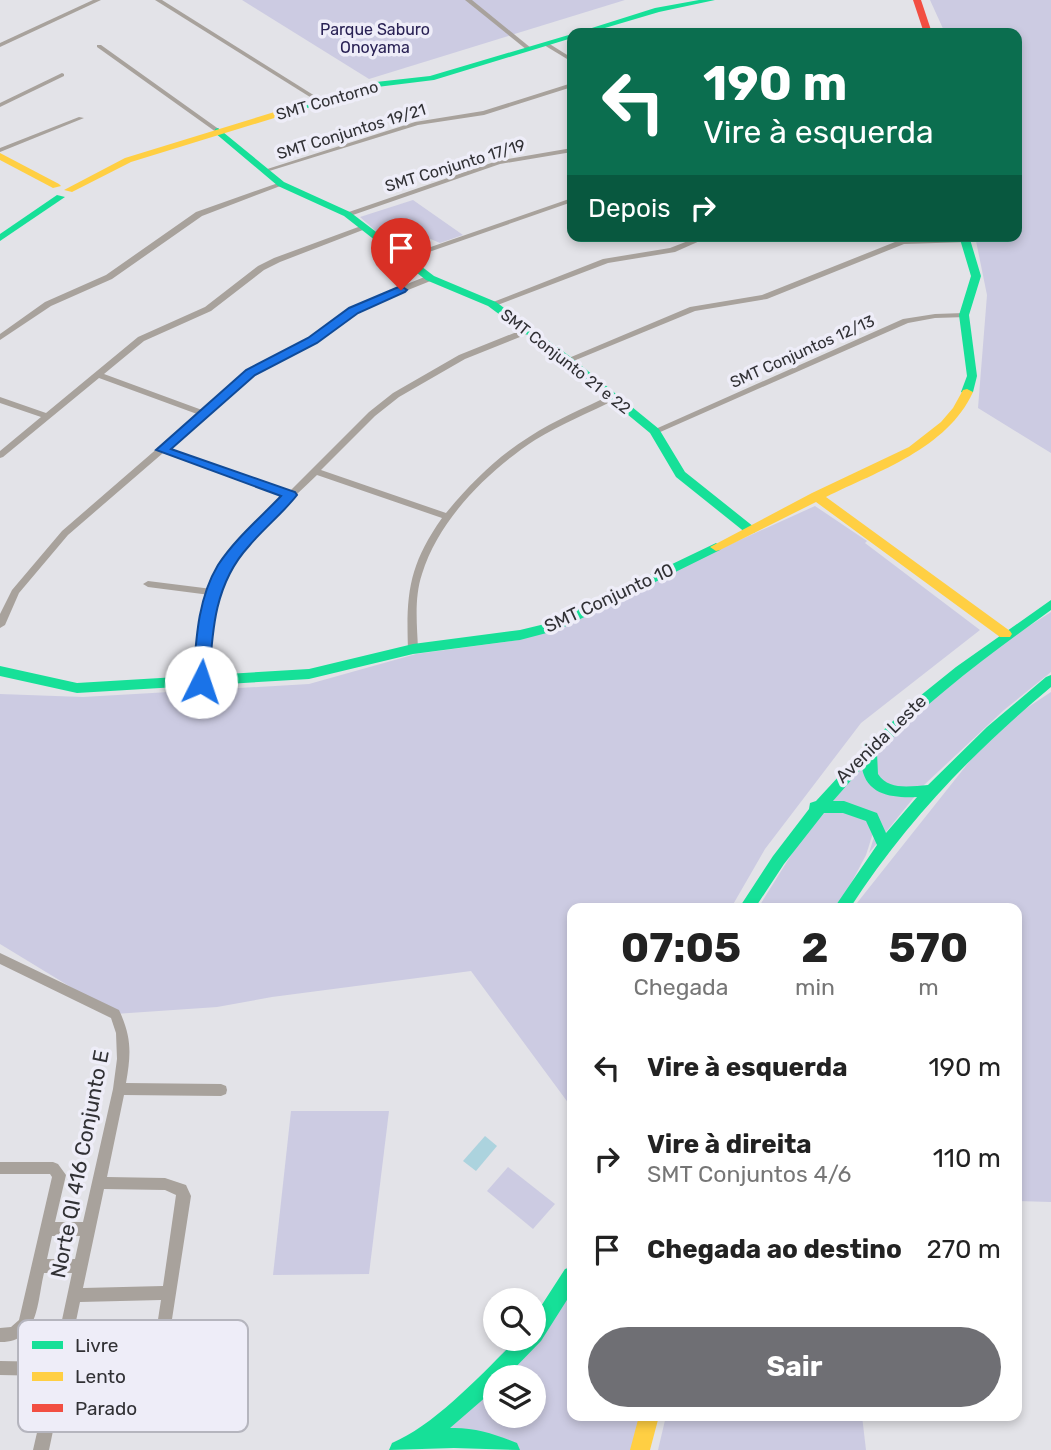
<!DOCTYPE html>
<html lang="pt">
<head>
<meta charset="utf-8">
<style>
  body { margin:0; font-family:Rubik,sans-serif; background:#f6f6f6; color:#222; height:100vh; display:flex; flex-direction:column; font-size:26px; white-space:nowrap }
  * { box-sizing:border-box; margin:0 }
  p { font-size:23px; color:#767676 }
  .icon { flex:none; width:38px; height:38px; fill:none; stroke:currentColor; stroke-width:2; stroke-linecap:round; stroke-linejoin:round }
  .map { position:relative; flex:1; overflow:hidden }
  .side { position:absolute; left:567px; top:903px; width:455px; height:518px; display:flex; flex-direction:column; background:#fff; border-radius:14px; box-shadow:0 4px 10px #0003 }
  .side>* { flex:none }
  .guide { position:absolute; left:567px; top:28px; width:455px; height:214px; border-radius:14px; box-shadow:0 4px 10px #0003; background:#0b6e4f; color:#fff; overflow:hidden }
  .fabs { position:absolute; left:483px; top:1288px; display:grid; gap:14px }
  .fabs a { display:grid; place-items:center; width:63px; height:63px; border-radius:50%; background:#fff; box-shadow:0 4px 10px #0003; font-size:35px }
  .pin { position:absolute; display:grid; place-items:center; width:60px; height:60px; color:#fff; margin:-72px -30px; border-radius:50% 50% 50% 0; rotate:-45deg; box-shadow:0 0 7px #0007 }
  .pin .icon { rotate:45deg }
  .me { position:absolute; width:77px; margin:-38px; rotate:4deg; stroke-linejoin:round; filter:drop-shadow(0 0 5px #0008) }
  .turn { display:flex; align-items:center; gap:24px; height:147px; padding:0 21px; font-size:32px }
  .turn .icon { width:91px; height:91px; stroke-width:2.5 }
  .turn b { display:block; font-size:49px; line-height:60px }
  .then { display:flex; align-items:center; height:66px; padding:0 21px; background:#0003; gap:14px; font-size:26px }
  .eta { display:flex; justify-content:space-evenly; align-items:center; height:119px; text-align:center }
  .eta b { font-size:42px; font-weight:700; line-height:49px }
  .cta { display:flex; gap:14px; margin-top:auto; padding:14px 21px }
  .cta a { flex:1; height:80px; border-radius:42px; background:#6f6f74; color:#fff; font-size:28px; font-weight:700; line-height:80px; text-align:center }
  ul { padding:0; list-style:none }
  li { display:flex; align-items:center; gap:21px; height:91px; padding:0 21px }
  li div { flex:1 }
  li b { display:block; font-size:26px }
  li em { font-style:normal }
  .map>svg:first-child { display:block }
  .green { fill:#cccbe2; fill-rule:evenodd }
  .water { fill:#acd3de }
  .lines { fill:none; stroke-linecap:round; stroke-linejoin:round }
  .street { fill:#a8a29c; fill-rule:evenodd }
  .fast { fill:#16e098; fill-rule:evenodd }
  .slow { fill:#ffcf43; fill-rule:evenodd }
  .jam { fill:#f24e42; fill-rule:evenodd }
  .route { fill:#1a73e8; stroke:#114b97; stroke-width:2 }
  .labels { text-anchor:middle; stroke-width:7; stroke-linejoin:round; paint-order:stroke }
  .far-park-label { font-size:16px; fill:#292154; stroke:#eeedf8 }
  .far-street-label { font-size:16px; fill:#313135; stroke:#eeedf8 }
  .street-label { font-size:18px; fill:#313135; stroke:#eeedf8 }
  .near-street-label { font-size:21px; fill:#313135; stroke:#eeedf8 }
  .key { fill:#eeedf8; stroke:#b5b5be; stroke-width:2 }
  .key-label { font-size:19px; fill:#313135 }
</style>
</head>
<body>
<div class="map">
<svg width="1051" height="1450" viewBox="0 0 1051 1450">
  <rect width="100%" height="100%" fill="#e3e3e8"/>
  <g class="green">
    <path d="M242 0H625L369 79Z"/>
    <path d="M930 0H1051V453L978 408 987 295 975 236H1017V33H945Z"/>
    <path d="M413 200 463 235 440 243C420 233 406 233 385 239L360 217Z"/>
    <path d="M815 506 867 541 865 543 980 630 861 723 765 849 731 908H572V1108L471 971 272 997 217 1007 115 1014 0 944V694L83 697 309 684 416 654 519 640Z"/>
    <path d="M1051 612V672L1004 710 924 785 869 853 875 834 870 817 832 800 870 750 1009 639Z"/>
    <path d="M1051 692V1202L1017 1201V908H853L996 728Z"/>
    <path d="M832 802 869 817 873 833 866 855 838 908H758L815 817Z"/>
    <path d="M291 1111H389L369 1274 273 1275Z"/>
    <path d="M508 1167 555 1204 533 1229 487 1191Z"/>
    <path d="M572 1258V1416H645L634 1450H512L497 1442 425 1439 515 1339H534V1317L551 1297ZM495 1377H534V1416H495Z"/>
    <path d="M666 1416H862L866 1450H658Z"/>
  </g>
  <path class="water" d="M485 1136 497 1146 476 1171 463 1161Z"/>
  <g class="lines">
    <g class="street">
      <path d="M93 0H101L0 47V43Z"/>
      <path d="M155 0H162L323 101 318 102Z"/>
      <path d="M465 0H472L531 48V50H527Z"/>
      <path d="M544 43H548L572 58V62L544 45Z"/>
      <path d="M97 45H101L220 130V132H216L97 47Z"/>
      <path d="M62 73 64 74V76L0 107V103Z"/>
      <path d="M572 83V87L484 115 418 125 266 172 261 171 415 122 483 111Z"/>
      <path d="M79 117 84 118 0 152V148Z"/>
      <path d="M572 148V152L500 164 350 216 343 214 497 161Z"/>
      <path d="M281 182 284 184 283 185 202 216 112 279 51 306 0 340V334L45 302 106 275 196 212Z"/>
      <path d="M572 198V202L406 260 399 258Z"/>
      <path d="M361 226 368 228 280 262 264 270 211 311 144 341 104 374 202 410 248 370 302 344 362 302 427 276H433V280L368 306 308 348 254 374 167 449 289 492 369 412 393 393 459 355 524 329H530V333L465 359 399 397 375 416 321 470 446 513C470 484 497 457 529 437 555 420 584 408 611 395H617V399C590 412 561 424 535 440 488 471 439 519 422 574 414 598 417 624 418 649L417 651 413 652 408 649C406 593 409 565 442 518L317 475C301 490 286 505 270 521 262 530 252 538 244 548 215 588 210 634 206 682L205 685H197L196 682 202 625 210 595 148 587 143 584 148 581 212 589C229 548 254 526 285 496L163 453 68 535 19 593 5 625 0 628V614L12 590 62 531 197 414 99 378 3 457 0 458V451L41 417 0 403V397L46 413 138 337 205 307 258 266 274 258Z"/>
      <path d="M701 236H711L675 252 608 263 495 306H492L488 304 603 259 670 248Z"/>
      <path d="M965 238 969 240 968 242 904 244 767 299 695 311 571 362H568L564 360 690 307 762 295 900 240Z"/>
      <path d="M964 313 968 315 967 317 935 318 908 323 658 433 655 434 651 431 903 319 935 314Z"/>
      <path d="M0 953 119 1010C132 1038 131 1054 126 1083L221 1084 226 1086 227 1090 226 1094 221 1096 124 1095 107 1177 165 1178 186 1185 191 1196 160 1397 158 1402 153 1404 148 1402 146 1397 161 1300 80 1302 49 1450H33L50 1376 0 1375V1361L53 1362 72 1273H44C37 1302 39 1343 0 1342V1328L11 1327 19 1320 52 1177 50 1174H0V1162H53L58 1164 66 1175 55 1222H83L113 1089 117 1059 116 1033 111 1018 0 964ZM104 1189 165 1190 176 1195 163 1286 83 1288ZM52 1236H80L75 1259H47Z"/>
    </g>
    <g class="fast">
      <path d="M699 0H715L659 12 588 33H576L655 8Z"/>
      <path d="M572 34V38L434 80 377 87 294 112 290 109 376 82 430 76Z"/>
      <path d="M218 128 284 182 350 212 434 276 496 302 572 358 659 429 685 472 754 527 756 530 754 533H746L676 477 650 433 564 362 488 306 426 280 344 216 278 186 215 133V129Z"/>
      <path d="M57 195 65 197 0 241V234Z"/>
      <path d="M959 236H969L981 276 969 315 977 376 973 392 967 395 961 392 967 376 959 315 971 276Z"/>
      <path d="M716 543 722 547 720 550 558 630 520 640 413 654 309 679 77 693 0 676V666L77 683 309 669 413 644 520 630 549 623Z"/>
      <path d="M1051 600V610C990 654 929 699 877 753L878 774C889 791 911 786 928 785L987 727 1046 677 1051 675V687C973 752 905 823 850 908H834L877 845 866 821 843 813H824L784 864 755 908H739L773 856 809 809 810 803 816 801 863 750 865 744 870 743 915 700 956 667ZM862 768C867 796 894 798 917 797L886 833 877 813 844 801H833Z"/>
      <path d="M572 1267V1292L541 1341 506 1377H495V1389L450 1428C474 1427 495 1434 517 1443L520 1450 454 1448 389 1450 392 1443C434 1426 484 1372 517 1339H534V1317L565 1269Z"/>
    </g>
    <g class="slow">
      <path d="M294 106 298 109 297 111 131 162 72 192 64 190 125 158Z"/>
      <path d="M0 153 59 184 61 186 53 188 0 160Z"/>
      <path d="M967 389 973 392C947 449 878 471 826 497L1010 631 1012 634 1010 637H1000L816 502 720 550 716 551 710 547 812 493 909 447 941 422 953 408 963 390Z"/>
      <path d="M639 1416H659L650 1450H630Z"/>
    </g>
    <path class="jam" d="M913 0H921L932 33H924Z"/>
  </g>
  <path class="route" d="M401 286 407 290 405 292 358 313 317 343 255 375 171 449 295 492 297 495C283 513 264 528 249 546 214 584 212 632 209 682L201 687 196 686 193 682C196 642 197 600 218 565 235 539 260 518 281 496L156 450 246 370 308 338 349 308Z"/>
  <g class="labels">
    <g class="far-park-label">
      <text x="375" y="35">Parque Saburo<tspan x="375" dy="18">Onoyama</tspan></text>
    </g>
    <g class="far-street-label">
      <text transform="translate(327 100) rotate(-16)" y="6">SMT Contorno</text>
      <text transform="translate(351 131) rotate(-17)" y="6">SMT Conjuntos 19/21</text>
      <text transform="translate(455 165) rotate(-17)" y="6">SMT Conjunto 17/19</text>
      <text transform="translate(802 351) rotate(-24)" y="6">SMT Conjuntos 12/13</text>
      <text transform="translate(566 361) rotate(38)" y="6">SMT Conjunto 21 e 22</text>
    </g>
    <g class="street-label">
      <text transform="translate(609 598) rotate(-25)" y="6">SMT Conjunto 10</text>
      <text transform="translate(881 739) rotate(-44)" y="6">Avenida Leste</text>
    </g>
    <g class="near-street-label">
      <text transform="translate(80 1164) rotate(-79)" y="7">Norte QI 416 Conjunto E</text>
    </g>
  </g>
  <rect x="18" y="1320" width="230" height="112" rx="10" class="key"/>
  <rect x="32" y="1341" width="31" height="8" fill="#16e098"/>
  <rect x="32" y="1372" width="31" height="9" fill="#ffcf43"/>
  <rect x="32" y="1404" width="31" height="8" fill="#f24e42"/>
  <g class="key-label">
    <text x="75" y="1352">Livre</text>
    <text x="75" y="1383">Lento</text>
    <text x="75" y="1415">Parado</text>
  </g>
</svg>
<div class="fabs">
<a><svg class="icon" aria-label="search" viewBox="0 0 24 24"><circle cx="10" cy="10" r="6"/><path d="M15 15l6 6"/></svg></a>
<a><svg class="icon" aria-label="layers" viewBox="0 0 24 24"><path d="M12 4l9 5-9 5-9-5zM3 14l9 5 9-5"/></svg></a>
</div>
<div class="pin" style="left:401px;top:290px;background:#d93025"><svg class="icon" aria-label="arrive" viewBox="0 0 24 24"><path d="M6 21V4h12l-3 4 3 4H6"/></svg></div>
<svg class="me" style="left:201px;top:682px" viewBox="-20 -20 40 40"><circle r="19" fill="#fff"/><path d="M0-13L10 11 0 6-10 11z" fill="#1a73e8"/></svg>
<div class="guide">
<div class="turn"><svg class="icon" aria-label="left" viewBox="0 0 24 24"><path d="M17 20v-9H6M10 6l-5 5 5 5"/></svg><div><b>190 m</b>Vire à esquerda</div></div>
<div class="then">Depois<svg class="icon" aria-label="right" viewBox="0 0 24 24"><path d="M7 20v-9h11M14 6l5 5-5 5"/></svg></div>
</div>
<section class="side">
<div class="eta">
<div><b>07:05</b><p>Chegada</p></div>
<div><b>2</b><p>min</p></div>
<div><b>570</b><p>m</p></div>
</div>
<ul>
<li><svg class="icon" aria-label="left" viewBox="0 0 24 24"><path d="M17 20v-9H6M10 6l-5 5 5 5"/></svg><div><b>Vire à esquerda</b></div><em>190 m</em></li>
<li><svg class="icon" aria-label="right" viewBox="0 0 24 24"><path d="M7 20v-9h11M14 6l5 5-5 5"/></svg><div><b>Vire à direita</b><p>SMT Conjuntos 4/6</p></div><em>110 m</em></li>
<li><svg class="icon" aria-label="arrive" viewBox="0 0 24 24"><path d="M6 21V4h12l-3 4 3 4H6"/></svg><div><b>Chegada ao destino</b></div><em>270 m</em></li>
</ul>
<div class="cta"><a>Sair</a></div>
</section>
</div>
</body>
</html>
